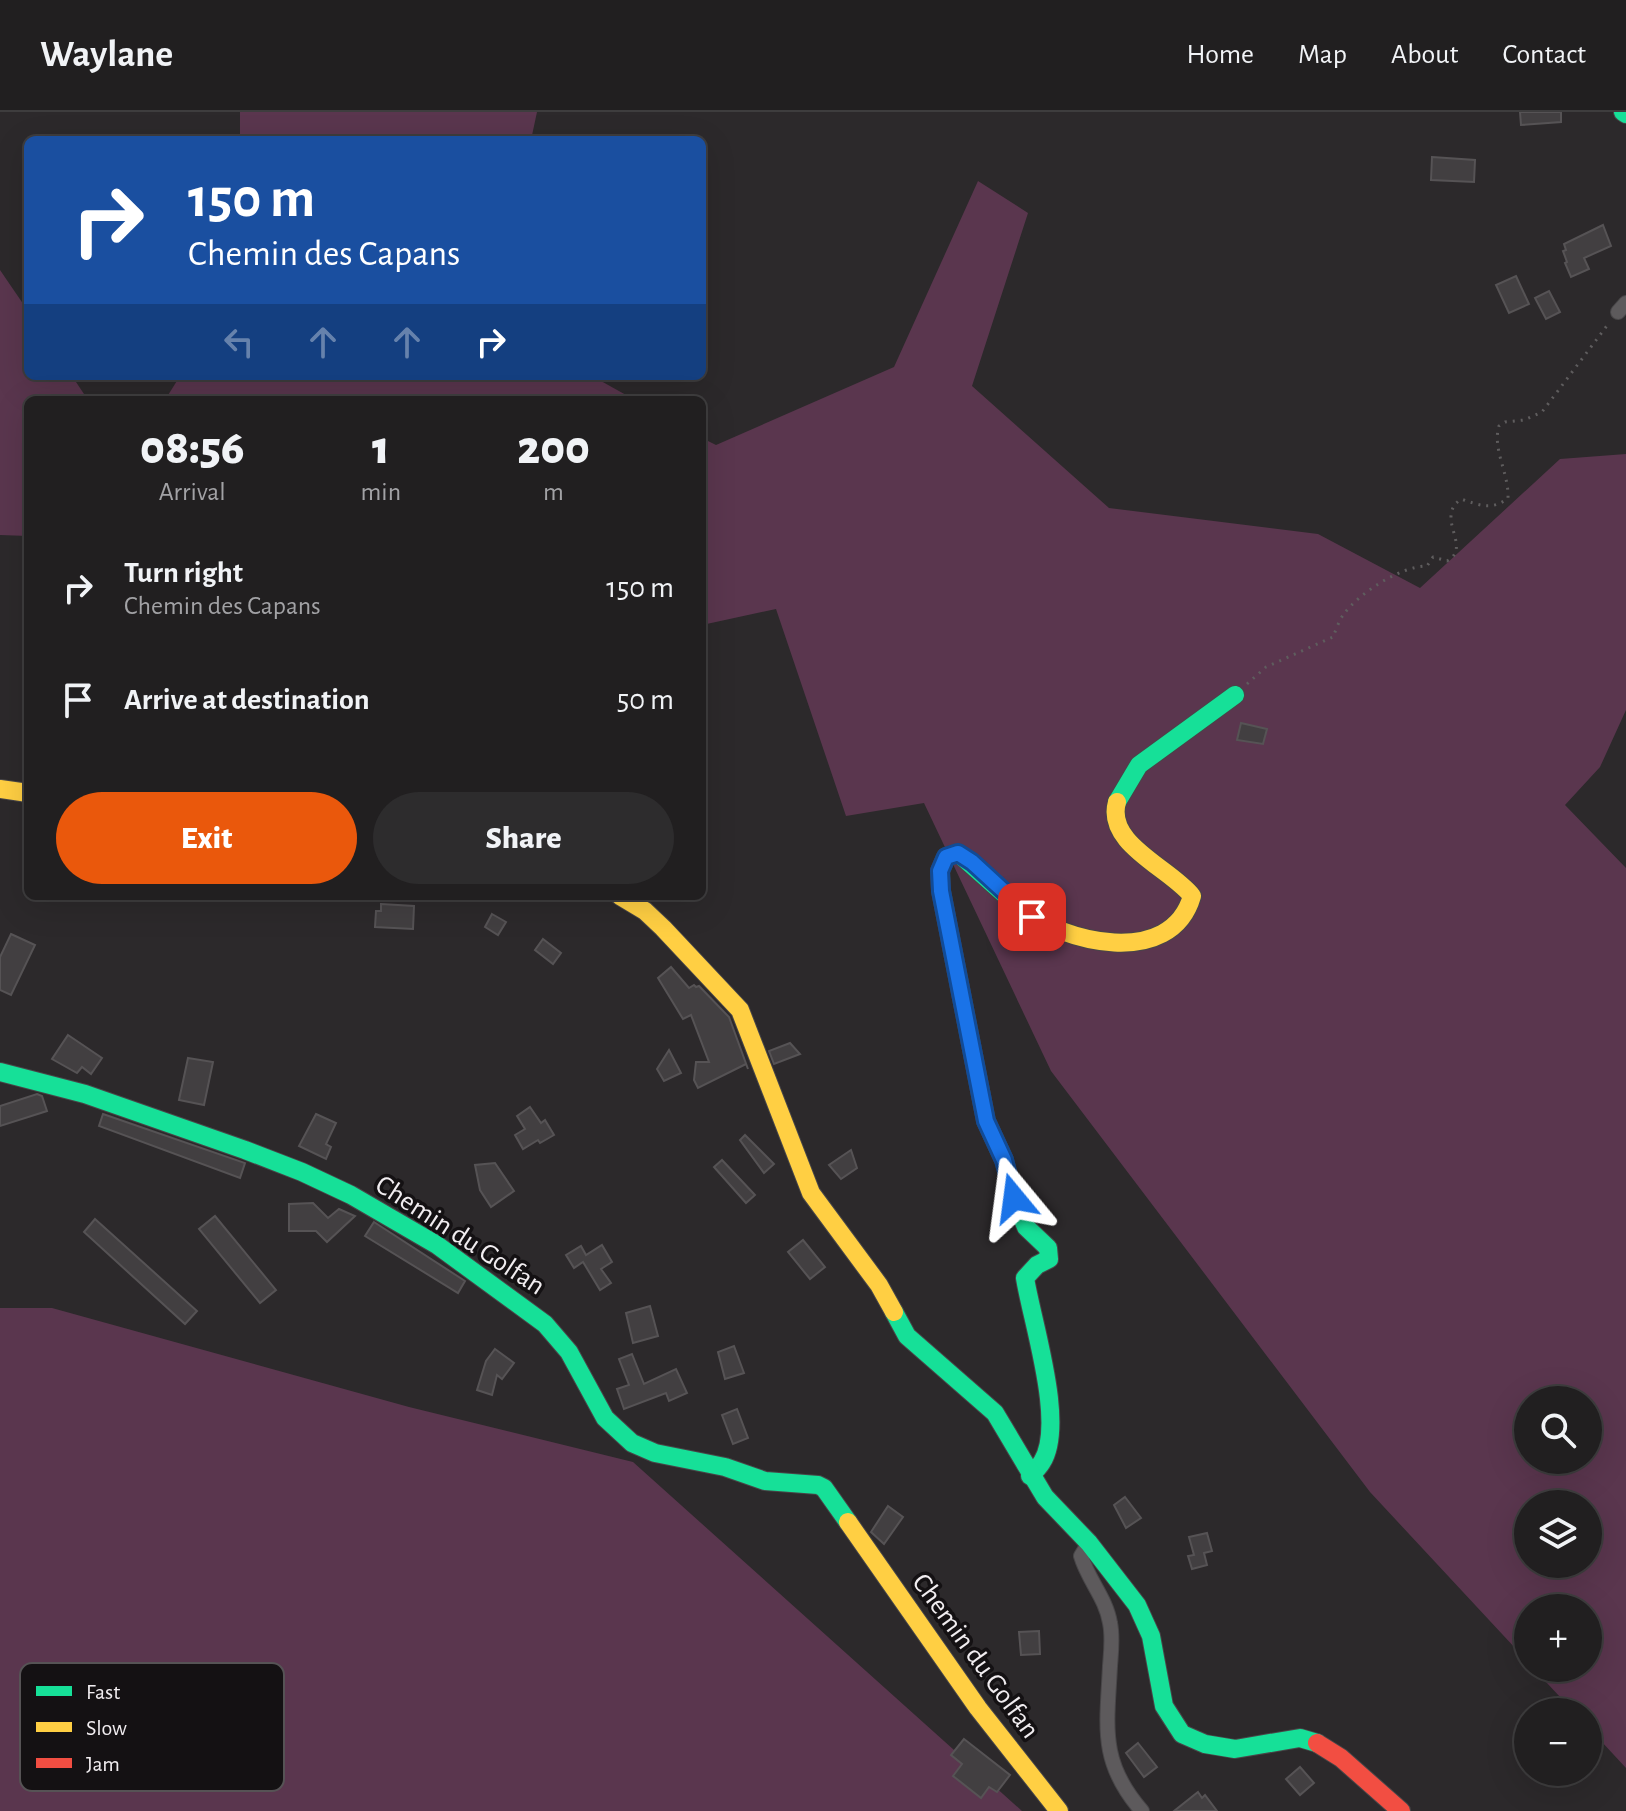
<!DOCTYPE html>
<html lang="en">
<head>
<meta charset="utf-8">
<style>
  body { margin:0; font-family:"Alegreya Sans",sans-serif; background:#2d2c2d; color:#f1f3f6; height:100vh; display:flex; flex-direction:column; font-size:30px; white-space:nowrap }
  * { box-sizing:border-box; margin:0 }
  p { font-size:26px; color:#a2a2a5 }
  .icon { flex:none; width:44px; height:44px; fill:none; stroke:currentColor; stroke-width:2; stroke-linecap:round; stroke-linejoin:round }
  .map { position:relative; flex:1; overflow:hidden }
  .side { position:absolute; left:24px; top:284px; width:682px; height:504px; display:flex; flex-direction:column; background:#211f20; border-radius:12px; box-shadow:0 8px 32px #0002,0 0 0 2px #3e3d3e }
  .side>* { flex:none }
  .top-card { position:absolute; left:24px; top:24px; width:682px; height:244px; border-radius:12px; box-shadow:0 8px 32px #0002,0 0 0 2px #3e3d3e; background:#1a4fa0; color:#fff; overflow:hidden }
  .buttons { position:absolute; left:1514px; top:1274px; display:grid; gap:16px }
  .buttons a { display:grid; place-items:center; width:88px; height:88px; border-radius:50%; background:#211f20; box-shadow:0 8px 32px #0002,0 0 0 2px #3e3d3e; font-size:40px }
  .pin { position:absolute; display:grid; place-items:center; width:68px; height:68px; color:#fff; margin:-34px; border-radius:16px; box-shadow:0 4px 12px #0006 }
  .me { position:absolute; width:88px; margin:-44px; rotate:344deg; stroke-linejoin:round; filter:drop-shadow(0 0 6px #0008) }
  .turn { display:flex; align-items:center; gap:28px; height:168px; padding:0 32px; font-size:36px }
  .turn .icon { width:104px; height:104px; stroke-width:2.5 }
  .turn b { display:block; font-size:56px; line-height:68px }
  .lanes { display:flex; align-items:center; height:76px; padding:0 32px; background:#0003; justify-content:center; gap:40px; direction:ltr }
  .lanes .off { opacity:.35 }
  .eta { display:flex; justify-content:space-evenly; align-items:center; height:136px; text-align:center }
  .eta b { font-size:48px; font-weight:800; line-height:56px }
  .cta { display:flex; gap:16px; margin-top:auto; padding:16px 32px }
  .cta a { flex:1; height:92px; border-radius:48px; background:#ea580c; color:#fff; font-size:32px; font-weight:800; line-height:92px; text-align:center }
  .cta a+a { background:#2d2c2d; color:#f1f3f6 }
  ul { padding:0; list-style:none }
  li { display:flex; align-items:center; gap:24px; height:112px; padding:0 32px }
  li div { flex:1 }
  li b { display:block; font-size:30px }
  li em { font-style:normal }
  header { display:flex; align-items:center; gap:48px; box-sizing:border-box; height:112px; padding:0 40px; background:#211f20; border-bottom:2px solid #3e3d3e }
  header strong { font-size:38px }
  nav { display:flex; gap:44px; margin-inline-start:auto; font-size:28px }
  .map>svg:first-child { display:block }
  .green { fill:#5a364e; fill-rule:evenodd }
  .building { fill:#423f41; stroke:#565355; stroke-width:2 }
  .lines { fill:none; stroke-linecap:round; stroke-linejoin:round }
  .street-casing { stroke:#484648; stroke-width:16 }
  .fast-casing { stroke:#484648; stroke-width:20 }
  .slow-casing { stroke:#484648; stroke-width:20 }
  .jam-casing { stroke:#484648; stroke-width:20 }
  .path { stroke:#5f5d5e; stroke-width:3; stroke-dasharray:2 6; stroke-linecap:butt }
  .street { stroke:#5d5a5c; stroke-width:14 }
  .fast { stroke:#16e098; stroke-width:18 }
  .slow { stroke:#ffcf43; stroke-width:18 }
  .jam { stroke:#f24e42; stroke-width:18 }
  .route-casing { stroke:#114b97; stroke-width:20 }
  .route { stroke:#1a73e8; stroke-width:14 }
  .labels { text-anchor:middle; stroke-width:7; stroke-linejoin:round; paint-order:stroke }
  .street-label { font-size:28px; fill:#f1edf0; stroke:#141113 }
  .key { fill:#141113; stroke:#565355; stroke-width:2 }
  .key-label { font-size:22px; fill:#f1edf0 }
</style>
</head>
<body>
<header>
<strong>Waylane</strong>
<nav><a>Home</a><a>Map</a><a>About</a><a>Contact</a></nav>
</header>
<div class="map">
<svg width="1626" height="1699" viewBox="0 0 1626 1699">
  <rect width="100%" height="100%" fill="#2c292b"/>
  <g class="green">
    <path d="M240 0H537L531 28H240Z"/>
    <path d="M978 69 1028 101 972 274 1109 396 1318 422 1420 476 1560 347 1626 342V598L1600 655 1565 693 1626 756V1656L1588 1615V1600H1574L1533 1556H1588V1496H1528V1550L1370 1380 1051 959 924 691 846 704 776 497 702 513V326L716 333 894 255ZM1528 1288H1588V1348H1528ZM1528 1392H1588V1452H1528Z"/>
    <path d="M0 158 28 199V264H72L88 288H28V424L0 423Z"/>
    <path d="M180 264H592L635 288H165Z"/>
    <path d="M0 1196H52L409 1295 633 1350 1022 1699H0Z"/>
  </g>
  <g class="building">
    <path d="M1520 0H1561V10L1521 13Z"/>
    <path d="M1432 45 1475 48 1474 70 1431 68Z"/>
    <path d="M1603 113 1611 134 1584 146 1589 157 1571 165 1565 151 1567 150 1563 139 1566 138 1564 132Z"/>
    <path d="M1516 164 1529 192 1509 201 1496 173Z"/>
    <path d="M1549 179 1560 200 1546 207 1535 186Z"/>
    <path d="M1241 611 1267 617 1263 632 1237 628Z"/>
    <path d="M381 792 414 794 413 817 375 815 376 799H381Z"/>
    <path d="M492 802 506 810 498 823 485 815Z"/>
    <path d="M11 822 35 833 11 883 0 878V845Z"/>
    <path d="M543 827 561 841 553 852 535 838Z"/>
    <path d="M671 855 689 876 694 873 696 875 699 874 729 905 748 957 746 952 698 976 694 968 696 950H709L691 903 683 907 658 866Z"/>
    <path d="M68 923 102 946 91 962 82 955 77 961 52 947Z"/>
    <path d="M790 931 800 942 774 952 769 939Z"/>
    <path d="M669 938 681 961 664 969 657 957Z"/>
    <path d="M188 946 213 950 204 993 179 988Z"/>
    <path d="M37 982 42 984 47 999 0 1014V994Z"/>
    <path d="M530 995 541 1011 545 1008 554 1023 540 1031 538 1028 523 1037 515 1023 525 1017 517 1004Z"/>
    <path d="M103 1002 245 1051 240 1066 99 1014Z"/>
    <path d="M316 1002 336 1011 326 1032 331 1035 326 1047 299 1034Z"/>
    <path d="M745 1023 774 1052 764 1061 740 1028Z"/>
    <path d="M851 1038 857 1056 841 1067 829 1053Z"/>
    <path d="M722 1048 755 1083 746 1091 714 1055Z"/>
    <path d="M495 1051 514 1079 491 1095 480 1078 475 1053Z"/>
    <path d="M313 1091 328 1106 339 1097 355 1104 327 1130 316 1119H289V1092Z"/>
    <path d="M215 1104 276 1178 260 1191 199 1117Z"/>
    <path d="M95 1107 197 1199 185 1212 84 1120Z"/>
    <path d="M374 1110 465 1169 458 1181 365 1124Z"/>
    <path d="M803 1128 825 1155 810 1167 788 1140Z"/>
    <path d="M602 1133 612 1150 601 1157 611 1171 600 1178 583 1150 574 1156 566 1143 581 1134 586 1143Z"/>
    <path d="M650 1194 658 1224 633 1231 626 1201Z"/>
    <path d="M734 1234 744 1261 725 1267 718 1240Z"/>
    <path d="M495 1237 514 1251 502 1267 497 1263 492 1283 477 1278 486 1249Z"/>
    <path d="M632 1242 644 1272 676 1257 687 1281 669 1289 666 1281 624 1297 617 1277 629 1273 619 1247Z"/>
    <path d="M737 1297 748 1326 733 1332 722 1303Z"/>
    <path d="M1125 1385 1141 1406 1126 1416 1114 1393Z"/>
    <path d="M888 1394 903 1405 884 1432 871 1420Z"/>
    <path d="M1207 1421 1212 1439 1204 1441 1207 1453 1192 1457 1188 1444 1194 1443 1189 1425Z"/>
    <path d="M1039 1519 1040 1542 1021 1543 1019 1520Z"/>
    <path d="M964 1627 1010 1663 997 1680 989 1675 981 1686 953 1664 962 1652 951 1643Z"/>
    <path d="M1138 1631 1157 1655 1144 1665 1126 1641Z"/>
    <path d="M1300 1655 1314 1671 1300 1683 1286 1667Z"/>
    <path d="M1198 1680 1202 1686 1205 1683 1217 1699H1174Z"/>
  </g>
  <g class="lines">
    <defs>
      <g id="street">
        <path d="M1618 200 1626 191"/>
        <path d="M1089 1431 1081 1444C1088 1468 1106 1486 1110 1511 1113 1525 1111 1540 1110 1554 1107 1615 1099 1650 1142 1699"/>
      </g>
      <g id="fast">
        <path d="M1623 0 1626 2"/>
        <path d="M1117 690 1139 653 1235 583"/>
        <path d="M1020 796 958 741 946 745 940 759 941 779 986 1009 1004 1048 1014 1086 1026 1115 1048 1136 1049 1147 1037 1153 1025 1166C1032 1210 1066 1312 1042 1350 1039 1355 1034 1360 1030 1364"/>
        <path d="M0 960 85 982 245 1038 302 1060 351 1083 437 1133 545 1212 569 1240 605 1306 632 1331 655 1341 725 1355 765 1369 818 1373 824 1376 848 1410"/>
        <path d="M894 1200 907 1224 995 1301 1045 1385 1089 1431 1137 1493 1151 1524 1164 1594 1182 1622 1205 1632 1235 1637 1300 1626 1317 1631"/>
      </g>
      <g id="slow">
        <path d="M0 677 28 681"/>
        <path d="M620 784 645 799 663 816 740 898 811 1081 879 1173 894 1200"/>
        <path d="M1020 796C1063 831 1171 857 1192 784 1170 756 1105 732 1117 690"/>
        <path d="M848 1410 978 1596 1059 1699"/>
      </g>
      <path id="jam" d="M1317 1631 1341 1646 1401 1699"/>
    </defs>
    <use href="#street" class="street-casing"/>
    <use href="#fast" class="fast-casing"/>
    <use href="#slow" class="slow-casing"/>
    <use href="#jam" class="jam-casing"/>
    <path class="path" d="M1247 572 1266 555 1333 525C1336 518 1339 508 1344 502 1359 481 1401 454 1427 454L1433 445 1447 449C1473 435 1434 406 1461 387 1479 393 1492 399 1508 386 1509 361 1492 337 1499 314L1505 310 1524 308 1542 300 1609 211"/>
    <use href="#street" class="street"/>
    <use href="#fast" class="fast"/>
    <use href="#slow" class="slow"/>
    <use href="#jam" class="jam"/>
  </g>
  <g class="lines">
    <defs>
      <path id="route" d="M1014 1086 1004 1048 986 1009 941 779 940 759 946 745 958 741 972 750 1032 805"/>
    </defs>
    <use href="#route" class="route-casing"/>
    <use href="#route" class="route"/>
  </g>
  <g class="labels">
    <g class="street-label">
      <text transform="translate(461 1122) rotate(33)" y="10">Chemin du Golfan</text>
      <text transform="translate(977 1543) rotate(54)" y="10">Chemin du Golfan</text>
    </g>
  </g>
  <rect x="20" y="1551" width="264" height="128" rx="12" class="key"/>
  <rect x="36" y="1574" width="36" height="10" fill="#16e098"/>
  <rect x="36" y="1610" width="36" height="10" fill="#ffcf43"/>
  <rect x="36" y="1646" width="36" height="10" fill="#f24e42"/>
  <g class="key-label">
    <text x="86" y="1587">Fast</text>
    <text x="86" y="1623">Slow</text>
    <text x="86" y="1659">Jam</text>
  </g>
</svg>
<div class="buttons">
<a><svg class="icon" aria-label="search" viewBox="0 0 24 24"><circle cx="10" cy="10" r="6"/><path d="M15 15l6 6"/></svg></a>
<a><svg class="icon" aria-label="layers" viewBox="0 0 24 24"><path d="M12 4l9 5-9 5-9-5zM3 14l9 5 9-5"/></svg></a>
<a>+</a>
<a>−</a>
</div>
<div class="pin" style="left:1032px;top:805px;background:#d93025"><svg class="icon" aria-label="arrive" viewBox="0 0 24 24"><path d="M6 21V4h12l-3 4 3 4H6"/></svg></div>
<svg class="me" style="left:1014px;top:1086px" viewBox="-20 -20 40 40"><path d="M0-17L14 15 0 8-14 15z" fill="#1a73e8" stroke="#fff" stroke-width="4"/></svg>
<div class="top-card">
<div class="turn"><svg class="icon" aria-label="right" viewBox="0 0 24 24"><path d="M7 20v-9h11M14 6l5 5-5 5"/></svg><div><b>150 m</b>Chemin des Capans</div></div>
<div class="lanes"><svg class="icon off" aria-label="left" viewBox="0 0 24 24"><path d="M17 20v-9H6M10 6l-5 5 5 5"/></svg><svg class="icon off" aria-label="ahead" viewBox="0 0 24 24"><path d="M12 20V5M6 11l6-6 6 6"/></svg><svg class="icon off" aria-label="ahead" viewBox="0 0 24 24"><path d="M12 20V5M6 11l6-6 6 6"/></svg><svg class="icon" aria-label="right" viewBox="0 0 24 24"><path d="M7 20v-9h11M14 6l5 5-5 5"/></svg></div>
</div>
<section class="side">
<div class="eta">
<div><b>08:56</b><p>Arrival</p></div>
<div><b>1</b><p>min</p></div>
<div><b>200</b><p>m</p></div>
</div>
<ul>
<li><svg class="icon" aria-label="right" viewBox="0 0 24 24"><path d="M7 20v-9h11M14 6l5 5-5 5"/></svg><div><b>Turn right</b><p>Chemin des Capans</p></div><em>150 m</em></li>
<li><svg class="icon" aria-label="arrive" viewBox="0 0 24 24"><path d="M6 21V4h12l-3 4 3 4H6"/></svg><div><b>Arrive at destination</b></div><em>50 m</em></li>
</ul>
<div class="cta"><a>Exit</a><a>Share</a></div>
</section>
</div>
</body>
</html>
